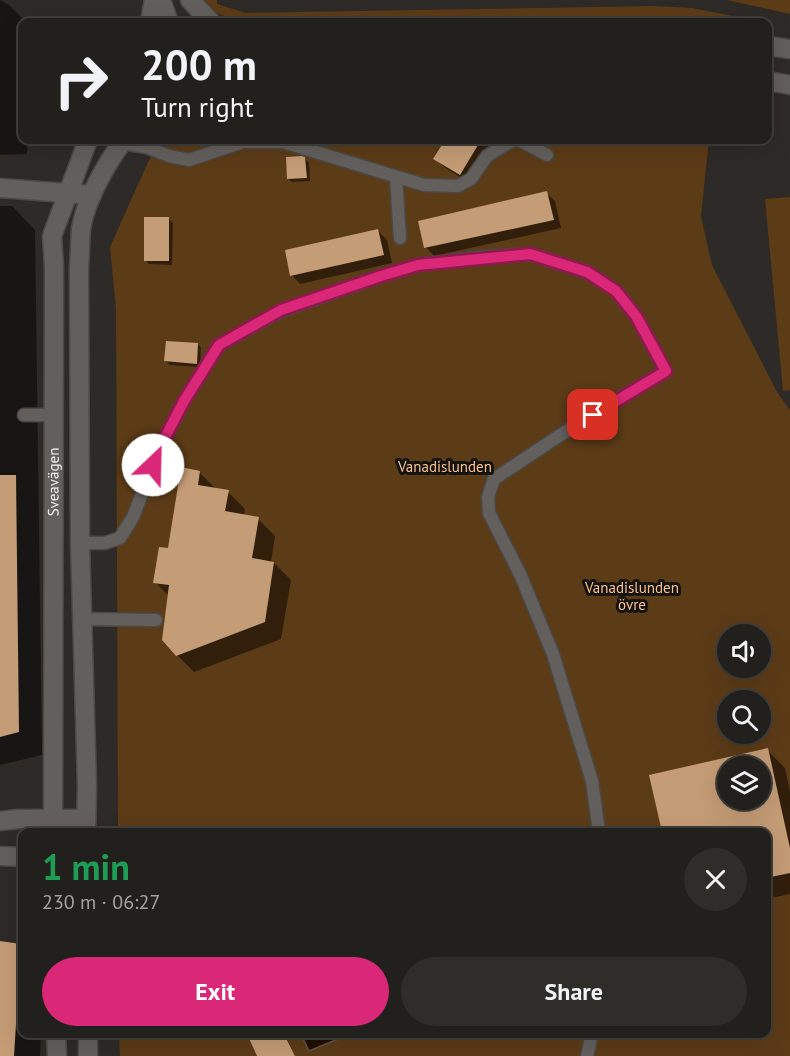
<!DOCTYPE html>
<html lang="en">
<head>
<meta charset="utf-8">
<style>
  body { margin:0; font-family:"PT Sans",sans-serif; background:#2e2d2a; color:#f1f3f6; height:100vh; display:flex; flex-direction:column; font-size:22px; white-space:nowrap }
  * { box-sizing:border-box; margin:0 }
  p { font-size:20px; color:#a2a3a4 }
  .icon { flex:none; width:33px; height:33px; fill:none; stroke:currentColor; stroke-width:2; stroke-linecap:round; stroke-linejoin:round }
  .map { position:relative; flex:1; overflow:hidden }
  .drawer { position:absolute; left:18px; top:828px; width:753px; height:210px; display:flex; flex-direction:column; background:#22201d; border-radius:12px; box-shadow:0 6px 24px #0002,0 0 0 2px #3f3e3b }
  .drawer>* { flex:none }
  .banner { position:absolute; left:18px; top:18px; width:754px; height:126px; border-radius:12px; box-shadow:0 6px 24px #0002,0 0 0 2px #3f3e3b; background:#22201d; color:#f1f3f6; overflow:hidden }
  .fabs { position:absolute; left:717px; top:624px; display:grid; gap:12px }
  .fabs a { display:grid; place-items:center; width:54px; height:54px; border-radius:50%; background:#22201d; box-shadow:0 6px 24px #0002,0 0 0 2px #3f3e3b; font-size:30px }
  .pin { position:absolute; display:grid; place-items:center; width:51px; height:51px; color:#fff; margin:-26px; border-radius:12px; box-shadow:0 3px 9px #0006 }
  .me { position:absolute; width:66px; margin:-33px; rotate:24deg; stroke-linejoin:round; filter:drop-shadow(0 0 4px #0008) }
  .turn { display:flex; align-items:center; gap:21px; height:126px; padding:0 24px; font-size:27px }
  .turn .icon { width:78px; height:78px; stroke-width:2.5 }
  .turn b { display:block; font-size:42px; line-height:51px }
  .round { display:grid; place-items:center; flex:none; width:63px; height:63px; border-radius:32px; background:#2e2d2a }
  .summary { display:flex; align-items:center; justify-content:space-between; height:102px; padding:0 24px }
  h1 { font-size:36px; font-weight:700; line-height:45px; color:#1e9e55 }
  .cta { display:flex; gap:12px; margin-top:auto; padding:12px 24px }
  .cta a { flex:1; height:69px; border-radius:36px; background:#db2777; color:#fff; font-size:24px; font-weight:700; line-height:69px; text-align:center }
  .cta a+a { background:#2e2d2a; color:#f1f3f6 }
  .map>svg:first-child { display:block }
  .green { fill:#5c3b17; fill-rule:evenodd }
  .water { fill:#221101; stroke:#615449; stroke-width:1.5 }
  .shadow { fill:#0007; fill-rule:evenodd }
  .building { fill:#c49c76; fill-rule:evenodd }
  .lines { fill:none; stroke-linecap:round; stroke-linejoin:round }
  .lane-casing { stroke:#4b4946; stroke-width:15 }
  .street-casing { stroke:#4b4946; stroke-width:21 }
  .secondary-casing { stroke:#4b4946; stroke-width:21 }
  .lane { stroke:#635f5c; stroke-width:12 }
  .street { stroke:#635f5c; stroke-width:18 }
  .secondary { stroke:#635f5c; stroke-width:18 }
  .route-casing { stroke:#8e194d; stroke-width:15 }
  .route { stroke:#db2777; stroke-width:10 }
  .labels { text-anchor:middle; stroke-width:6; stroke-linejoin:round; paint-order:stroke }
  .park-label { font-size:15px; fill:#fdc188; stroke:#141312 }
  .street-label { font-size:15px; fill:#f4f2f0; stroke:#141312 }
</style>
</head>
<body>
<div class="map">
<svg width="790" height="1056" viewBox="0 0 790 1056">
  <rect width="100%" height="100%" fill="#2d2a27"/>
  <g class="green">
    <path d="M203 0H217V4L246 13 655 6 692 8 764 22H236L209 9Z"/>
    <path d="M727 0H790V14Z"/>
    <path d="M164 140H709L701 216 712 265 777 392 790 410V1056H259L248 1034H766V832H118L116 309 110 247 149 160ZM728 634H760V668H728ZM728 700H760V734H728ZM728 766H760V800H728Z"/>
    <path d="M790 197V390L783 391 765 199Z"/>
    <path d="M119 1034H247L257 1056H120Z"/>
  </g>
  <path class="water" d="M301 1034H336L338 1039 309 1051Z"/>
  <g class="shadow">
    <path d="M0 0 9 5 26 22H22V140H27V154L0 155Z"/>
    <path d="M446 140H495L469 183 444 167 435 159Z"/>
    <path d="M305 159 309 163 310 181 292 182 288 178Z"/>
    <path d="M546 193 555 201 561 228 434 256 426 247Z"/>
    <path d="M0 206H12L35 230 42 755 0 765Z"/>
    <path d="M169 219 173 223 172 265 149 264 145 260Z"/>
    <path d="M378 231 387 240 392 263 300 284 292 275Z"/>
    <path d="M198 344 201 348 200 367 170 365 166 361Z"/>
    <path d="M199 472 217 490 228 492 245 509 244 516 258 519 275 536 271 562 274 563 291 580 281 639 194 672 177 655 169 596 155 582Z"/>
    <path d="M767 750 785 768 790 792V894L766 899V832H663L651 776ZM728 766H760V800H728Z"/>
    <path d="M0 942 22 948V1034H41L40 1056H0Z"/>
    <path d="M248 1034H285L295 1056H259Z"/>
  </g>
  <g class="building">
    <path d="M445 140H481L460 175 433 159Z"/>
    <path d="M302 156 305 157 307 178 287 179 286 157Z"/>
    <path d="M547 191 554 220 424 248 418 221Z"/>
    <rect x="144" y="217" width="25" height="44"/>
    <path d="M378 229 384 255 290 276 285 250Z"/>
    <path d="M166 341 198 343 197 364 164 361Z"/>
    <path d="M181 467 200 471 198 485 229 490 225 511 259 517 252 558 274 562 265 622 176 656 162 640 169 585 153 583 159 547 168 548Z"/>
    <path d="M0 475H16L19 732 0 737Z"/>
    <path d="M768 748 790 848V873L766 878V832H662L649 775ZM728 766H760V800H728Z"/>
    <path d="M0 941 21 944 14 1056H0Z"/>
    <path d="M247 1034H284L295 1056H257Z"/>
  </g>
  <g class="lines">
    <defs>
      <g id="lane">
        <path d="M519 140 547 155"/>
        <path d="M121 143 146 147 169 156 189 160 243 142H283L424 185 458 186 471 179 487 156 513 140"/>
        <path d="M396 177 400 238"/>
        <path d="M24 415H54"/>
        <path d="M80 543H105L120 538 133 517 160 447 184 401 219 345 281 311 381 276 418 265 482 257 530 254 587 272 616 291 636 316 666 371 574 426 494 479 488 497 489 513 520 574 553 654 592 781 599 832"/>
        <path d="M83 619 156 620"/>
        <path d="M587 1056 592 1034"/>
      </g>
      <g id="street">
        <path d="M0 188 92 195"/>
        <path d="M0 821 18 819H86"/>
        <path d="M0 856 22 857"/>
      </g>
      <g id="secondary">
        <path d="M161 0 169 22"/>
        <path d="M190 0 211 22"/>
        <path d="M150 22 154 0"/>
        <path d="M768 46 790 49"/>
        <path d="M768 81 790 85"/>
        <path id="s1" d="M53 832 54 267 52 236 88 140"/>
        <path d="M86 832 87 786 80 543 79 267C80 254 80 241 81 229 85 201 107 162 124 140"/>
        <path d="M56 1034 57 1056"/>
        <path d="M88 1034V1056"/>
      </g>
    </defs>
    <use href="#lane" class="lane-casing"/>
    <use href="#street" class="street-casing"/>
    <use href="#secondary" class="secondary-casing"/>
    <use href="#lane" class="lane"/>
    <use href="#street" class="street"/>
    <use href="#secondary" class="secondary"/>
  </g>
  <g class="lines">
    <defs>
      <path id="route" d="M153 465 160 447 184 401 219 345 281 310 381 276 418 265 530 254 587 272 616 291 636 316 666 371 593 415"/>
    </defs>
    <use href="#route" class="route-casing"/>
    <use href="#route" class="route"/>
  </g>
  <g class="labels">
    <g class="park-label">
      <text x="445" y="472">Vanadislunden</text>
      <text x="632" y="593">Vanadislunden<tspan x="632" dy="17">övre</tspan></text>
    </g>
    <g class="street-label">
      <text dy="5" stroke="none"><textPath href="#s1" startOffset="350">Sveavägen</textPath></text>
    </g>
  </g>
</svg>
<div class="fabs">
<a><svg class="icon" aria-label="sound" viewBox="0 0 24 24"><path d="M4 9h4l5-4v14l-5-4H4zM17 9q2 3 0 6"/></svg></a>
<a><svg class="icon" aria-label="search" viewBox="0 0 24 24"><circle cx="10" cy="10" r="6"/><path d="M15 15l6 6"/></svg></a>
<a><svg class="icon" aria-label="layers" viewBox="0 0 24 24"><path d="M12 4l9 5-9 5-9-5zM3 14l9 5 9-5"/></svg></a>
</div>
<div class="pin" style="left:593px;top:415px;background:#d93025"><svg class="icon" aria-label="arrive" viewBox="0 0 24 24"><path d="M6 21V4h12l-3 4 3 4H6"/></svg></div>
<svg class="me" style="left:153px;top:465px" viewBox="-20 -20 40 40"><circle r="19" fill="#fff"/><path d="M0-13L10 11 0 6-10 11z" fill="#db2777"/></svg>
<div class="banner">
<div class="turn"><svg class="icon" aria-label="right" viewBox="0 0 24 24"><path d="M7 20v-9h11M14 6l5 5-5 5"/></svg><div><b>200 m</b>Turn right</div></div>
</div>
<section class="drawer">
<div class="summary"><div><h1>1 min</h1><p>230 m · 06:27</p></div><a class="round"><svg class="icon" aria-label="close" viewBox="0 0 24 24"><path d="M6 6l12 12M18 6L6 18"/></svg></a></div>
<div class="cta"><a>Exit</a><a>Share</a></div>
</section>
</div>
</body>
</html>
